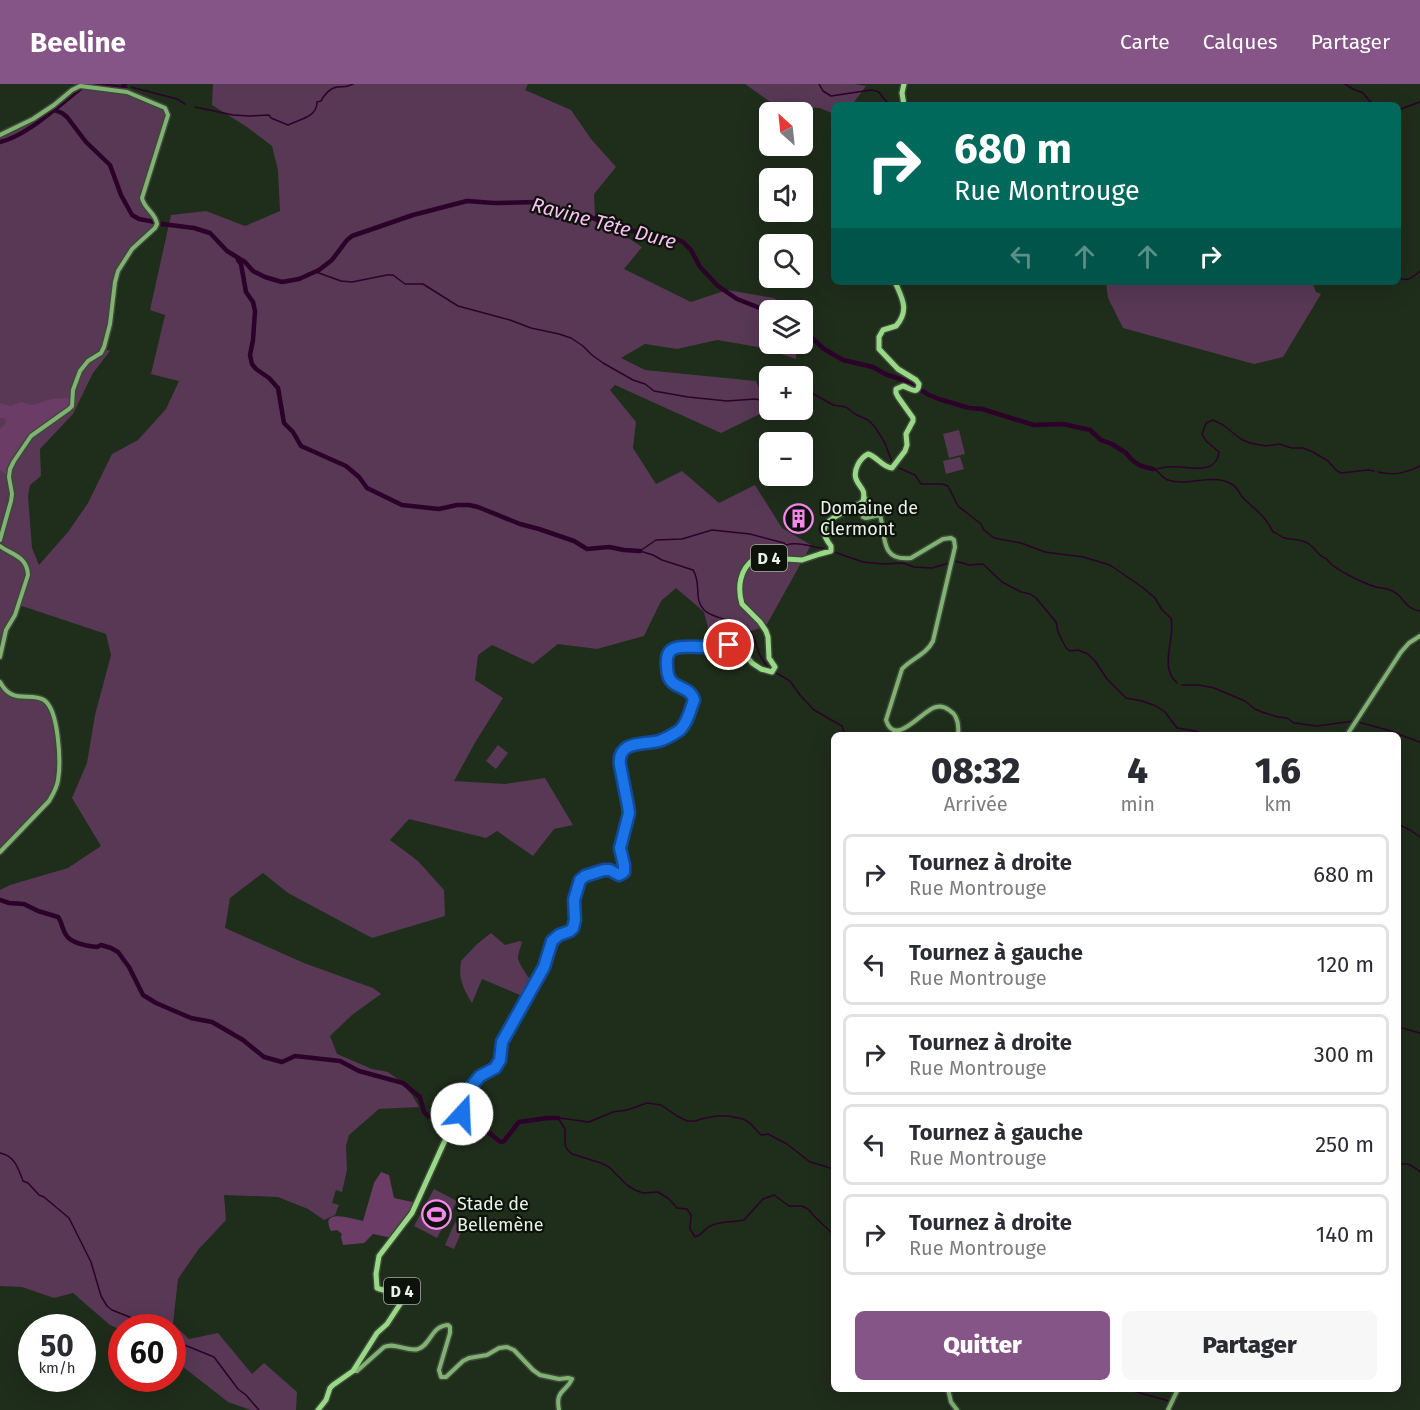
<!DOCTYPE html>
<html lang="fr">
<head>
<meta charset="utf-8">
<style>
  body { margin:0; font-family:"Fira Sans",sans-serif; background:#f7f7f7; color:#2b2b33; height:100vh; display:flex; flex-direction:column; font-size:22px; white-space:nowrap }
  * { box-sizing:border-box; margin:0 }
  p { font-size:20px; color:#7c7c81 }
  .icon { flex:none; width:33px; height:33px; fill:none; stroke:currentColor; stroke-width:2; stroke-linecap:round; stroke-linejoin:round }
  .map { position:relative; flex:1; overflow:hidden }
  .panel { position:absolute; left:831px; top:648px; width:570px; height:660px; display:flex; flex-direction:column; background:#fff; border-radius:9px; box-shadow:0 6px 24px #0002 }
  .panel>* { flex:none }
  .top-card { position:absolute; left:831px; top:18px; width:570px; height:183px; border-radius:9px; box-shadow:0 6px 24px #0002; background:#00695c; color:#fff; overflow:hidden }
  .needle { width:39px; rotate:333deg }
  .fabs { position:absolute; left:759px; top:18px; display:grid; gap:12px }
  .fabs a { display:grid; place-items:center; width:54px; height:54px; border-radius:9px; background:#fff; box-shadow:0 6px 24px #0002; font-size:30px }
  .speed { position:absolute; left:18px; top:1230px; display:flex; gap:12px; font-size:30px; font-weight:700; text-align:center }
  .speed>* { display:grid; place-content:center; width:78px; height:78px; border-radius:50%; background:#fff; box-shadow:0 6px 24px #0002; line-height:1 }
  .speed small { font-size:15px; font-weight:400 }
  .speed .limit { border:9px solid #d22; background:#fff; color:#111 }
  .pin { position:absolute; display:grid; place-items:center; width:51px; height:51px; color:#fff; margin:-26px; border:3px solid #fff; border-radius:50%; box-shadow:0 2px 6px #0007 }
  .me { position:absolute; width:66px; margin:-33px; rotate:20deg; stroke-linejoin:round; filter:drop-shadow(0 0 4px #0008) }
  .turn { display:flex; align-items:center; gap:21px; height:126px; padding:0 24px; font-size:27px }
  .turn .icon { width:78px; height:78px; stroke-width:2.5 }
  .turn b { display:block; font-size:42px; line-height:51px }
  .lanes { display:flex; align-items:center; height:57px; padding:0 24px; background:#0003; justify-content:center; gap:30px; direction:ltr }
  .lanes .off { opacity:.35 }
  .eta { display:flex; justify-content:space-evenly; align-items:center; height:102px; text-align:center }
  .eta b { font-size:36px; font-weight:800; line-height:42px }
  .cta { display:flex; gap:12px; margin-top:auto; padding:12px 24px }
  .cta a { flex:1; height:69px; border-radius:9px; background:#865587; color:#fff; font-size:24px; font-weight:800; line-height:69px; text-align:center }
  .cta a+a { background:#f7f7f7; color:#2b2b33 }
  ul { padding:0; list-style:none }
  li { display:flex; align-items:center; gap:18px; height:81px; margin:0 12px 9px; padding:0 12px; border:3px solid #e1e1e2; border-radius:9px }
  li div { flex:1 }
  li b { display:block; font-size:22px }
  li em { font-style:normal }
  header { display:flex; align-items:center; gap:36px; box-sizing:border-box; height:84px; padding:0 30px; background:#865587; color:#fff }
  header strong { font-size:28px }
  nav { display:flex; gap:33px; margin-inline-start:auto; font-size:21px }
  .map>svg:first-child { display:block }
  .green { fill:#583855 }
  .forest { fill:#6b3c66 }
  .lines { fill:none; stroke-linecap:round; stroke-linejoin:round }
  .stream { stroke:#2c022a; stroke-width:1.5 }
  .river { stroke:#2c022a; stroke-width:4.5 }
  .secondary-casing { stroke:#3b4937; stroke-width:7 }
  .primary-casing { stroke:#3b4937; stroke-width:8 }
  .secondary { stroke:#81b173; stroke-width:4 }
  .primary { stroke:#99d887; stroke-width:5 }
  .route-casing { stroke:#114b97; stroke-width:15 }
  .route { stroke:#1a73e8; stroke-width:10 }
  .labels { text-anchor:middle; stroke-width:4.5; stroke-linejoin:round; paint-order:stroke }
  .shield { fill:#0d130b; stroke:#a7afa4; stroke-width:1.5 }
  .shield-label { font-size:16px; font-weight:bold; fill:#e9f2e6 }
  .poi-label { font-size:18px; fill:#e9f2e6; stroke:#0d130b; text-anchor:start }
  .water-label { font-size:20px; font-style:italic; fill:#fbbff4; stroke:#0d130b }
</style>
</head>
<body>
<header>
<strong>Beeline</strong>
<nav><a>Carte</a><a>Calques</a><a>Partager</a></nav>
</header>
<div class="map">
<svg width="1420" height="1326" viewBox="0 0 1420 1326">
  <rect width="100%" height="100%" fill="#1f2d1b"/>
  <g class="green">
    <path d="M213 0H528L525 6 571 26 591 55 616 83 594 110 595 133 642 163 624 185 691 218 727 206 774 214 793 226H770V260H796V275L764 264 717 256 677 265 645 260 621 274 645 286 756 297 768 326 721 349 615 301 610 306 636 338 633 364 656 400 682 387 719 419 755 401 782 444 811 461 766 542 712 560 704 528 676 504 661 517 644 552 597 565 558 560 533 580 492 561 478 571 475 596 503 614 476 657 454 697 505 700 545 694 573 741 554 745 533 772 497 747 486 754 409 735 390 756 418 777 444 806 445 832 372 854 288 809 263 789 230 814 225 844 304 879 373 904 381 910 352 931 330 952 337 970 372 985 388 988 399 996 412 1011 419 1023 379 1025 349 1051 346 1062 347 1086 342 1108 336 1106 332 1119 339 1121 335 1131 324 1136 308 1125 278 1113 224 1111 226 1136 198 1166 178 1195 173 1240 189 1255 218 1249 252 1290 264 1279 297 1308 296 1326H251L228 1318 173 1275 172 1244H122L121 1246 110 1241 73 1209 54 1214 22 1203 0 1202V806L10 801 68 784 101 762 72 714 87 679 95 631 111 571 106 550 19 521 10 538 0 573V51L33 35 77 2 127 8 165 24 168 31 142 114 157 136 155 144 132 165 118 187 110 240 103 264 110 267 93 289 73 330 40 365 41 392 30 401 28 412 32 464 39 481 68 448 88 419 112 370 138 356 166 325 179 297 151 290 165 231 150 226 171 131 206 127 245 142 280 127 278 86 272 62 247 43 212 21Z"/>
    <path d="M745 0H854L866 2 852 21H834V30L820 24 776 22Z"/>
    <path d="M1106 198H1312L1316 208 1321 210 1283 273 1254 280 1123 244 1108 214Z"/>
    <path d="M959 346 965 370 949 374 943 350Z"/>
    <path d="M960 373 964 385 946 390 943 377Z"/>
    <path d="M0 598 15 612 40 614 53 628 59 667 58 698 49 717 0 768Z"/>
    <path d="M498 661 508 669 496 685 486 677Z"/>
    <path d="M491 849 505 861 520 857 522 858C521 863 518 869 518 874 518 879 530 895 534 901L527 914 482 895 472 919C463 904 458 895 461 877L477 860Z"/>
    <path d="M434 1105 457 1117 437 1154 414 1142Z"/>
    <path d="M455 1138 464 1142 454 1165 445 1161Z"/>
  </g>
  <g class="forest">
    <path d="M68 314 73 316 72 322C43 343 20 357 9 393L0 386V345L6 339 5 334H0V319L10 322 21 318 32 321 52 315Z"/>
    <path d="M381 1088 389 1091 394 1114 417 1119 392 1154 373 1150 364 1159 343 1161 341 1153 342 1150 337 1146 331 1147C319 1123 352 1135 363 1137L374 1099Z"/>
  </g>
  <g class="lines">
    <g class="stream">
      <path d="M819 0 823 7 831 12 871 6C882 7 879 10 885 16 887 18 889 19 891 21"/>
      <path d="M1345 0 1353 5 1363 9 1373 21"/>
      <path d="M123 3H127"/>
      <path d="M131 3 177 15 185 20"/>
      <path d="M195 23 233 31 249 32 269 31 271 34 288 41C301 35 317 33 317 18L321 17C324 11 330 4 337 3 345 2 345 4 353 0"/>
      <path d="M1398 26 1420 18"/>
      <path d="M316 188 341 197 352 198 387 191H393L405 200H423L458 222 510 236 531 244 559 250 571 254 583 262 592 271 603 279 633 296 645 300 654 307 688 313 727 317 755 315 770 318"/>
      <path d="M1398 193C1407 199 1413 193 1420 187"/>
      <path d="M802 307 810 308 833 321 846 323 855 330 868 336 875 343 885 359 892 378"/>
      <path d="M899 384 915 391 921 400H942L948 402 958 422 981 440 984 446 994 454 1021 459 1045 468 1083 473 1110 481 1142 503 1155 514 1162 526 1171 534C1176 555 1158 582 1177 599"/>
      <path d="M1153 385C1160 387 1161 394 1168 396 1189 403 1213 388 1233 401 1239 405 1240 412 1245 416 1256 426 1267 434 1273 448 1278 449 1280 453 1285 454 1293 456 1302 455 1309 460 1316 465 1319 473 1327 475 1331 484 1365 500 1376 503 1380 504 1385 504 1390 506 1404 510 1403 525 1420 527"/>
      <path d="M1156 385C1164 383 1171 382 1180 383 1194 384 1217 389 1219 368L1206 357 1202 350 1206 339 1213 336 1223 341 1241 355 1250 359 1266 362 1279 360 1292 364H1303L1313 368 1328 377 1336 386 1341 389 1368 386 1374 387"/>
      <path d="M1378 388C1394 392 1406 389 1420 382"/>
      <path d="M640 467 653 471 662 476 693 486C702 500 693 514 704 526 714 536 736 535 747 544 755 550 756 561 759 569 761 575 766 580 769 585"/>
      <path d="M640 467 656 456 682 455 712 446 750 450 784 459 786 461C799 457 814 464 828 465"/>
      <path d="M834 468 863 478 883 480 903 479 914 483 932 484 949 479"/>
      <path d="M954 477 959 478 969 481 983 480 1002 498 1021 508 1030 510 1036 514 1056 538 1058 548 1066 564 1070 567 1078 566 1088 570 1095 577 1107 595 1126 614 1142 617 1156 622 1165 628 1177 644 1195 647 1207 651"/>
      <path d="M773 587 790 597 800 611 814 626 842 642 845 651"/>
      <path d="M1182 601H1199L1214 604 1245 617 1255 625 1262 628 1278 633 1287 634 1294 639 1317 642 1354 637"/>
      <path d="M1358 638 1391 647 1406 653 1420 658"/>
      <path d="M1398 740 1410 746 1420 753"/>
      <path d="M1398 943 1420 949"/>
      <path d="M558 1034 565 1045V1061L567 1065 572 1070 601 1079 609 1083 627 1101 635 1106 643 1109 658 1108 669 1115 677 1124 687 1125 691 1131 690 1145 695 1153C705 1150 703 1145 710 1142 721 1136 732 1139 744 1136L763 1115 774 1111 789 1122H802L808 1125 814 1132 834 1151"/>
      <path d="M559 1034 589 1038 613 1028 627 1026 647 1019 661 1021 677 1032 687 1037H696L701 1035 716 1032H728L743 1035 750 1039 760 1050 762 1051 768 1050 787 1060 810 1078 834 1085"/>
      <path d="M0 1069C15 1072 18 1084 23 1097L28 1099 39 1111 44 1113 69 1134 91 1178 101 1212 107 1222 112 1226 132 1234 146 1244"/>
      <path d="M1398 1081C1407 1077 1414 1083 1420 1088"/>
      <path d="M172 1256 214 1273 238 1305 246 1311 259 1326"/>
      <path d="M1126 1305 1169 1317"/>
    </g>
    <g class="river">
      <path d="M90 0 122 4 125 0"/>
      <path d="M85 1 86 0"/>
      <path d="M54 26 62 29 67 33 86 58 110 81 121 111 132 131 139 135 155 138"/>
      <path d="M0 58C27 52 59 21 81 4"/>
      <path d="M162 140 194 144 210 149 227 167 245 178 253 187 265 193 282 198 299 195 319 186 332 176 347 156 352 152 413 131 467 117 494 119 537 118 559 129 589 132 617 146 645 148 674 154 683 158 691 166 700 183 718 202 737 215 770 228"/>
      <path d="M238 176 241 180 246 208 253 218 255 227 253 256 250 271 252 280 256 285 269 294 278 304 284 339 293 348 301 362 346 382 359 393 367 404 402 421 439 425 457 421H469L478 423 520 440 539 445 574 457 587 465 609 463 624 466 640 467"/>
      <path d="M802 250 812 254 824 265 843 276 873 283 885 290 909 298 927 310 939 315 969 324 982 325 1034 341 1063 340 1090 346 1101 356 1112 360 1126 369 1132 376 1139 381 1145 383 1153 385"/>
      <path d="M0 816 9 819 24 820 38 827 58 833C62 838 62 845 66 851 72 860 87 862 97 863L101 861 111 864 118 868 129 883 143 911 156 919 191 934 212 938 243 956 264 973 282 978 295 972 340 977 359 987 403 999 420 1013 424 1028 428 1032 449 1034 460 1040"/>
      <path d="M467 1042C473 1041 482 1043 488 1048 493 1051 495 1055 501 1058L504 1057 519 1038 547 1034H558"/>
    </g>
    <defs>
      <g id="secondary">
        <path d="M0 51 33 35 54 21 72 6 80 2 127 8 165 24 168 31 142 114C144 125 156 129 157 140L155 144 132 165 118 187 115 198 110 240 104 263 101 269 88 277 80 287 73 306 72 322 69 325 31 352 14 377 10 385 9 393 12 410 11 417 0 456"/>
        <path d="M864 413 868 417V422L863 433 866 434 880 431C886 450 879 478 911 474L943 455 951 454 954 456 955 463 933 557C926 571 912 574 902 585L886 636C895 665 923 625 936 623 940 622 945 623 949 626 958 631 959 642 958 651"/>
        <path d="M0 462C12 471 27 472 28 491L15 531 6 546 0 573"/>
        <path d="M0 598C13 622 29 607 44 616 59 626 61 679 58 696 57 704 53 710 49 717L0 768"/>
        <path d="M1347 651 1401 568 1409 559 1420 552"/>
        <path d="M353 1287H357L384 1263C396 1258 407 1268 418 1265 431 1261 431 1242 448 1241L450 1243V1249L439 1286 441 1293H446L463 1277 469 1274 487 1271 499 1264 507 1263 514 1266 533 1286 540 1291 559 1295 568 1294 572 1295C566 1309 555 1305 559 1326"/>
        <path d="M948 1305 951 1318 957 1326"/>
        <path d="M1168 1326 1178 1305"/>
      </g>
      <g id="primary">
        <path d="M904 21 902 9 904 0"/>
        <path d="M318 1326 326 1316 330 1304 333 1301 353 1287 377 1249 387 1240 406 1211 405 1208C396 1205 386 1209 377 1204L376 1190 379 1172 412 1129 447 1052C453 1046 460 1046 465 1039L461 1027 466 1011 480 992 495 984 498 981 500 976 502 958 544 883 552 857 559 851 570 847 575 841 574 816 580 796 585 792 604 786H610L619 791 624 788V781L620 764 628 735V722L619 676C628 655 641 662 659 657 667 655 677 649 683 642 689 635 691 625 694 616 689 598 670 610 667 583 666 577 666 574 669 568L679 563H704L733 560 740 564 752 579 761 585 772 588 775 583 769 574 768 553 766 547 760 538 742 520C737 503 740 485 754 475L770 474 802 476 820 470 831 467V462C808 434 849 430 863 417 866 404 860 405 856 395 853 386 860 374 868 370 878 373 882 383 892 384L905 367 907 361 906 350 913 337V334L898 313 896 309V305L903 302C910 304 918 312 919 300L916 296 898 285 879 265V253L883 246 896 242C910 226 902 214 895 198"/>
      </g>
    </defs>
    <use href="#secondary" class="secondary-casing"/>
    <use href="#primary" class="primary-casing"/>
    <use href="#secondary" class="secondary"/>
    <use href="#primary" class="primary"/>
  </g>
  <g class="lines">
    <defs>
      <path id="route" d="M462 1030 464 1016 470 1004 480 992 495 984 500 976 502 958 544 883 552 857 559 851 570 847 573 844 575 836 574 816 580 796 585 792 604 786H610L619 791 624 788V781L620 764 629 729 628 722 620 681C617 656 644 661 659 657 666 655 674 650 680 646 688 638 690 626 694 616 691 605 681 605 673 599 668 595 667 588 667 582 664 556 689 564 705 563 713 563 721 561 729 561"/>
    </defs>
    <use href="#route" class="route-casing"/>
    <use href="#route" class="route"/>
  </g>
  <defs>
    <symbol id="building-ring" viewBox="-11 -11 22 22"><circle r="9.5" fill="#0d130b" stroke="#f688ed" stroke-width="1.5"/><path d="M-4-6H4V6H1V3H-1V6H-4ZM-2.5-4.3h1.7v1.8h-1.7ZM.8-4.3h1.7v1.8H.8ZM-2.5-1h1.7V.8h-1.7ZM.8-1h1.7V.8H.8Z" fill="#f688ed"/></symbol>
    <symbol id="stadium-ring" viewBox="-11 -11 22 22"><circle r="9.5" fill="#0d130b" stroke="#f688ed" stroke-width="1.5"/><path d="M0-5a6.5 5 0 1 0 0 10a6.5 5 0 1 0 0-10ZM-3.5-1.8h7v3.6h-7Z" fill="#f688ed"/></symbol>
  </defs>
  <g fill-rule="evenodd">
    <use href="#building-ring" x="782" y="418" width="33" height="33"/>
    <use href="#stadium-ring" x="420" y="1114" width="33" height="33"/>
  </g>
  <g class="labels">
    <g class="shield">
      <rect x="751" y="461" width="36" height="26" rx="4.5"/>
      <rect x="384" y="1194" width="36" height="26" rx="4.5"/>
    </g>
    <g class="shield-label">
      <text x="769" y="480">D 4</text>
      <text x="402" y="1213">D 4</text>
    </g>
    <g class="poi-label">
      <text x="820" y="430">Domaine de<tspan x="820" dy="21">Clermont</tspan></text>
      <text x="457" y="1126">Stade de<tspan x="457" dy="21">Bellemène</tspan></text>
    </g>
    <g class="water-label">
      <text transform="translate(604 139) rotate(15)" y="7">Ravine Tête Dure</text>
    </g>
  </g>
</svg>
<div class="fabs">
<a><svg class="needle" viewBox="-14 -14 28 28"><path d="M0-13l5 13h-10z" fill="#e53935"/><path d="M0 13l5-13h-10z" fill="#7c7c81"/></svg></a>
<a><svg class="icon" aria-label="sound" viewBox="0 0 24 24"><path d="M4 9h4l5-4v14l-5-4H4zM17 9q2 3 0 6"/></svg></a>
<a><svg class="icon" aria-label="search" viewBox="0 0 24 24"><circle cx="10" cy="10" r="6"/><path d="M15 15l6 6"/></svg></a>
<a><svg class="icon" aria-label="layers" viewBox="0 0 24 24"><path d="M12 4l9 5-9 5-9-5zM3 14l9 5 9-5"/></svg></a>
<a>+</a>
<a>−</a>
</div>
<div class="speed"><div>50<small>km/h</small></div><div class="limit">60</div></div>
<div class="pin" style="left:729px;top:561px;background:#d93025"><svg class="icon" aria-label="arrive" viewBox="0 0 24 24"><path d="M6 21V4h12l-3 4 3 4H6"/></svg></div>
<svg class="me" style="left:462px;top:1030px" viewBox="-20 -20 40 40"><circle r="19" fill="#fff"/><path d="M0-13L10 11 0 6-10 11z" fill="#1a73e8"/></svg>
<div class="top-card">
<div class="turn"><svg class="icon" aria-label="right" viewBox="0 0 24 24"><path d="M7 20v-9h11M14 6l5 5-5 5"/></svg><div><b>680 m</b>Rue Montrouge</div></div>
<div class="lanes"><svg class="icon off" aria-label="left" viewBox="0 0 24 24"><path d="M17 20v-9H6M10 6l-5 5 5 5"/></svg><svg class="icon off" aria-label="ahead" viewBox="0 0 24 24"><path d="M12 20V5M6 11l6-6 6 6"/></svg><svg class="icon off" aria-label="ahead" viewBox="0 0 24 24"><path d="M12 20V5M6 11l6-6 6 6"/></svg><svg class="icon" aria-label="right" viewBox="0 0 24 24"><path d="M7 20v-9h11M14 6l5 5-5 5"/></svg></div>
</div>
<section class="panel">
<div class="eta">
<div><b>08:32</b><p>Arrivée</p></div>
<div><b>4</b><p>min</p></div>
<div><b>1.6</b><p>km</p></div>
</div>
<ul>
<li><svg class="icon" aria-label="right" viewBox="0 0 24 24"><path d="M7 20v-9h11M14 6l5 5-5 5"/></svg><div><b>Tournez à droite</b><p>Rue Montrouge</p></div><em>680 m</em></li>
<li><svg class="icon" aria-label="left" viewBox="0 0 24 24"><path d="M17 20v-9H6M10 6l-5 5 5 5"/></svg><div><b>Tournez à gauche</b><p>Rue Montrouge</p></div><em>120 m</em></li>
<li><svg class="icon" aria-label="right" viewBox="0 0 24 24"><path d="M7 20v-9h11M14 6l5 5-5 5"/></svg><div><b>Tournez à droite</b><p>Rue Montrouge</p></div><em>300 m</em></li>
<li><svg class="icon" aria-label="left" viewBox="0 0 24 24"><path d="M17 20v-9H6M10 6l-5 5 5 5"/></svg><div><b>Tournez à gauche</b><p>Rue Montrouge</p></div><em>250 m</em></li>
<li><svg class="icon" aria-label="right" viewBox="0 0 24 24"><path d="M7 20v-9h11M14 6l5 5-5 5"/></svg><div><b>Tournez à droite</b><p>Rue Montrouge</p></div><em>140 m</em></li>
</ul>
<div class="cta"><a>Quitter</a><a>Partager</a></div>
</section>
</div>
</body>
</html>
